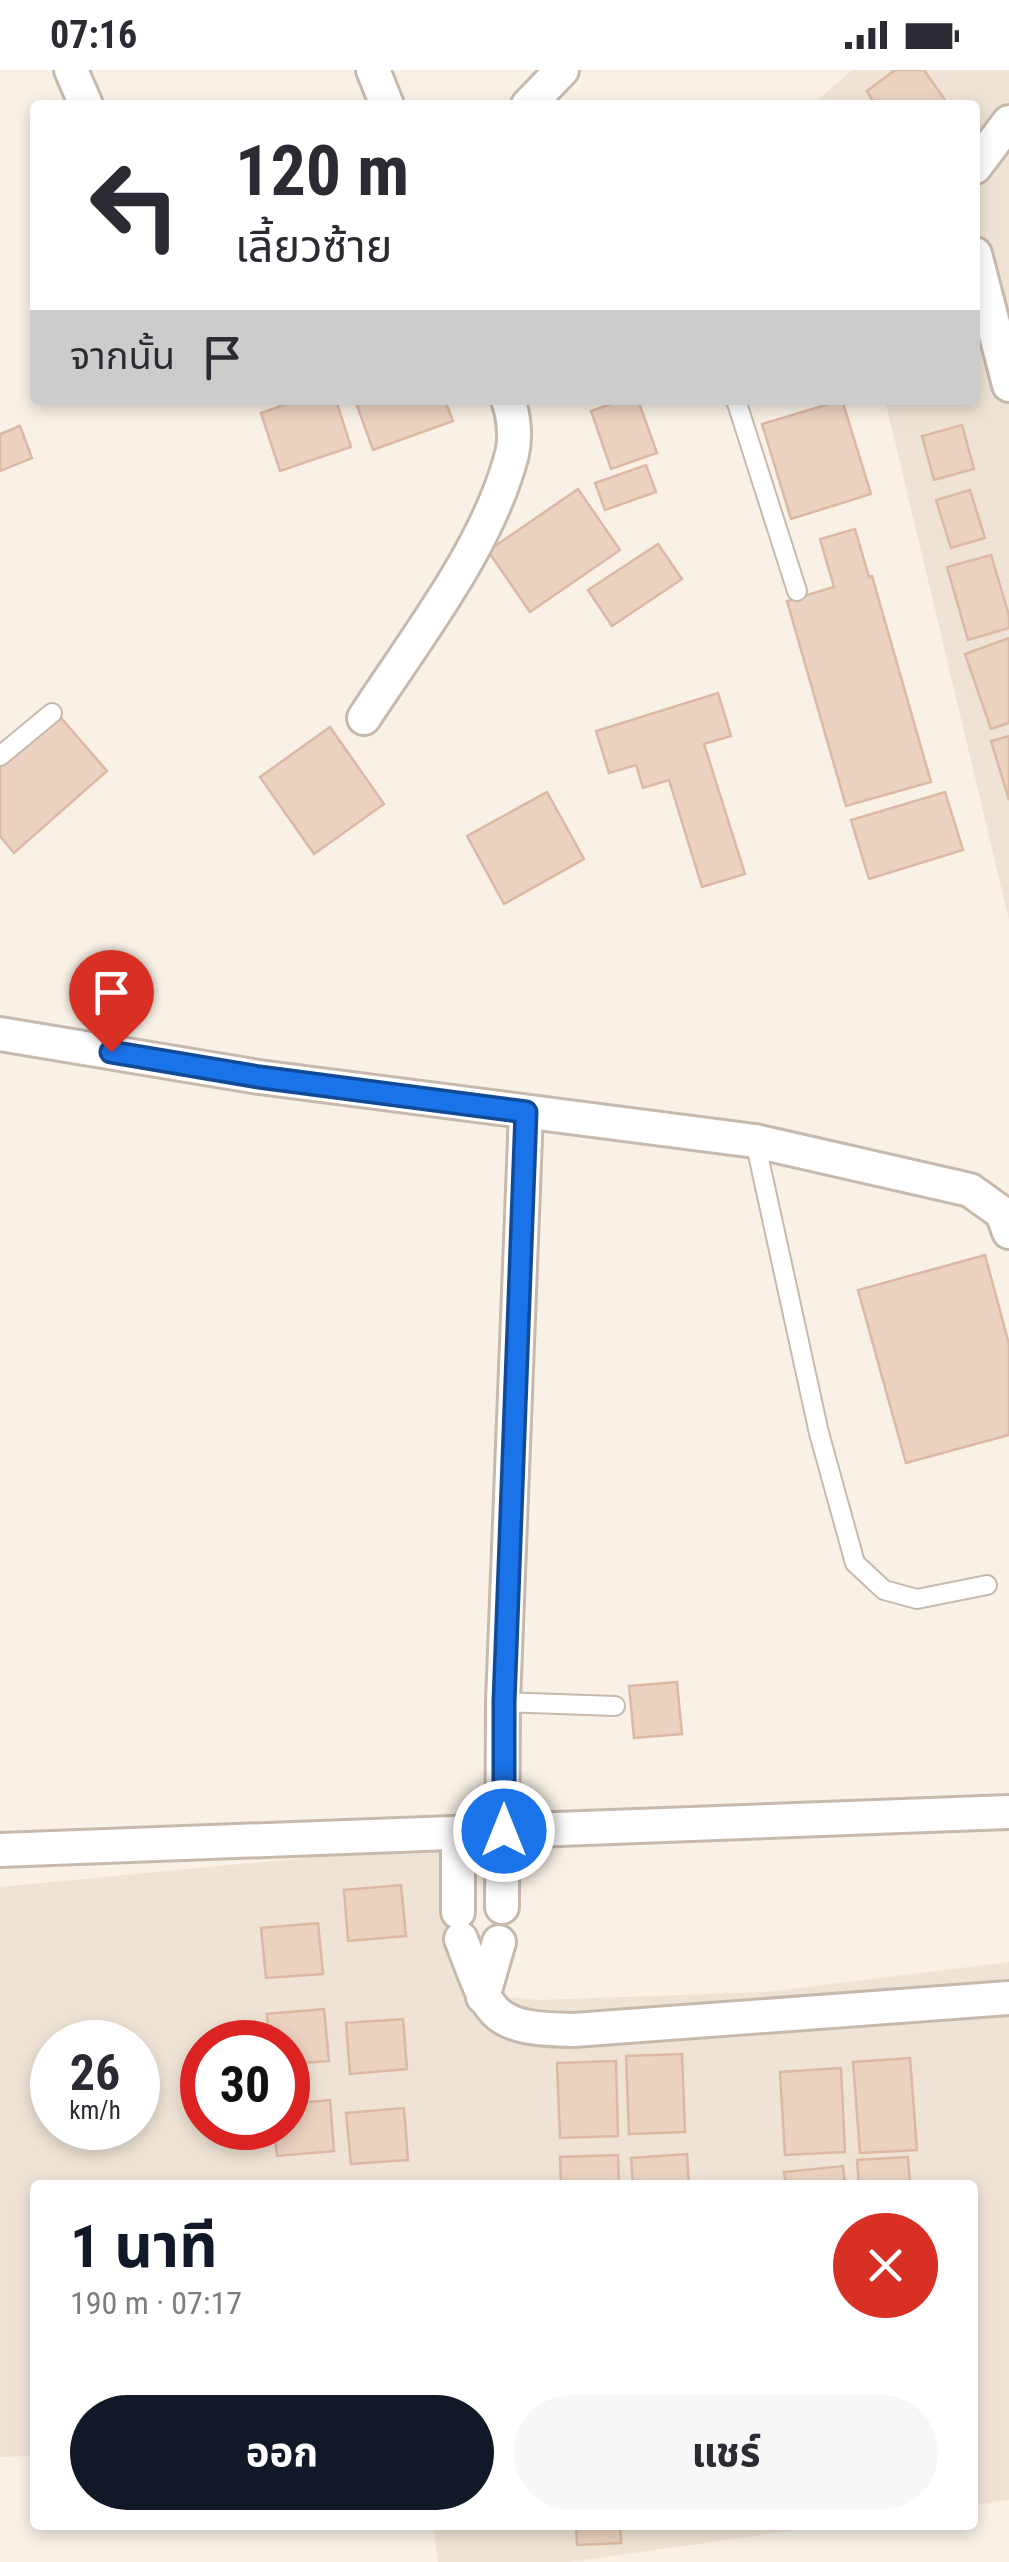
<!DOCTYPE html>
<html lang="th">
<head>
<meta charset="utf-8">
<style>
  body { margin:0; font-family:"Roboto Condensed","Noto Sans Thai",sans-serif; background:#f7f7f7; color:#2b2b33; height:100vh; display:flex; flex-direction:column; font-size:38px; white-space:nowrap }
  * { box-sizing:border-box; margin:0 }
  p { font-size:32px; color:#7c7c81 }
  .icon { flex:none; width:55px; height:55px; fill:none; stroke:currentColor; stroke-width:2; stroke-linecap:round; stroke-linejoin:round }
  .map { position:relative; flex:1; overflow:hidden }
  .sheet { position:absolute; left:30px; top:2110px; width:948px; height:350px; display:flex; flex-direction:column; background:#fff; border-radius:10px; box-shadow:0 5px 15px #0003 }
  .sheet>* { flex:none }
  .top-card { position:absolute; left:30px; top:30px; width:950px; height:305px; border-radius:10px; box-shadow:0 5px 15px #0003; background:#fff; color:#2b2b33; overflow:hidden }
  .speed { position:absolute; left:30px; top:1950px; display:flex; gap:20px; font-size:50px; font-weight:700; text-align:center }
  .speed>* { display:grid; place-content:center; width:130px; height:130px; border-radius:50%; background:#fff; box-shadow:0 5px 15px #0003; line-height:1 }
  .speed small { font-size:25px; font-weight:400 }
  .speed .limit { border:15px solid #d22; background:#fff; color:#111 }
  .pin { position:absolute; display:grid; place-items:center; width:85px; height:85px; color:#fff; margin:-102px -42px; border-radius:50% 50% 50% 0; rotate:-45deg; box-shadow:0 0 10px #0007 }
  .pin .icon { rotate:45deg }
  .me { position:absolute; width:110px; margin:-55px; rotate:0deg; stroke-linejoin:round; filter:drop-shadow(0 0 8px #0008) }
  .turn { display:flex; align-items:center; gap:35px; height:210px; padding:0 40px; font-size:45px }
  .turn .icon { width:130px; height:130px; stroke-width:2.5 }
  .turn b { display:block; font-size:70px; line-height:85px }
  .then { display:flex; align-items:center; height:95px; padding:0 40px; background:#0003; gap:20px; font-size:38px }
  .round { display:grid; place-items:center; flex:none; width:105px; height:105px; border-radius:52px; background:#f7f7f7 }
  .headline { display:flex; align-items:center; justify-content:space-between; height:170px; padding:0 40px }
  h1 { font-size:60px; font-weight:700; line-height:75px; color:#111827 }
  .cta { display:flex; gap:20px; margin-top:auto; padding:20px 40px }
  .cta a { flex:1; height:115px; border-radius:60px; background:#111827; color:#fff; font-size:40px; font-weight:700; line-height:115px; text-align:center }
  .cta a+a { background:#f7f7f7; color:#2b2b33 }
  .status { display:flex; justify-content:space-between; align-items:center; height:70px; padding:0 50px; background:#fff; direction:ltr }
  .status svg { height:28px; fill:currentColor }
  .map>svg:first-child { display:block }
  .residential { fill:#efe3d5; fill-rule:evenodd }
  .building { fill:#ebd2c1; stroke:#dbb9a4; stroke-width:2.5 }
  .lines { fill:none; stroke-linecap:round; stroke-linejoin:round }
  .service-casing { stroke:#c8b9ad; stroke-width:22 }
  .minor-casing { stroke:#c8b9ad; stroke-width:38 }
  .service { stroke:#fff; stroke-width:18 }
  .minor { stroke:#fff; stroke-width:32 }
  .route-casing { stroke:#114b97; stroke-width:25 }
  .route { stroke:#1a73e8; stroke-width:18 }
</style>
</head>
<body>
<div class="status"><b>07:16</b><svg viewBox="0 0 49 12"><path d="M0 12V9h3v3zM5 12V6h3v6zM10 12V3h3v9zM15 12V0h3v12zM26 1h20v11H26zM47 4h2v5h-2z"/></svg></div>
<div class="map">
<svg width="1009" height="2492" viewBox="0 0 1009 2492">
  <rect width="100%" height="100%" fill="#f9f1e6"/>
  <g class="residential">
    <path d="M852 0H1009V850L885 330H975V35H815V32Z"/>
    <path d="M451 1774 471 1923 537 1930 767 1922 1009 1892V2430L973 2435 972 2115H35V2386L0 2387V1817ZM52 1972H138V2058H52ZM202 1972H288V2058H202Z"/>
    <path d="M433 2455H831L570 2492H438Z"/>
  </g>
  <g class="building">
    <path d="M895 0H924L945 30 938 35H875L867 21Z"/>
    <path d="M298 330H336L351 377 280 401 261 343Z"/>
    <path d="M355 330H445L453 351 373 380Z"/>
    <path d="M622 330H638L657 383 611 399 591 341Z"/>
    <path d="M842 330 871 424 791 449 762 354Z"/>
    <path d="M962 355 974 399 934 410 922 366Z"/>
    <path d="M20 356 32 388 0 401V364Z"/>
    <path d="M646 395 656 422 605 440 595 413Z"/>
    <path d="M578 419 620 480 530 542 488 481Z"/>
    <path d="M970 420 985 468 951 478 936 430Z"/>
    <path d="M855 459 869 507 872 506 931 712 846 736 787 531 834 517 820 469Z"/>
    <path d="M658 474 682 509 612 556 588 520Z"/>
    <path d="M991 485 1009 545V558L968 570 947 497Z"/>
    <path d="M1009 568V653L991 659 965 584Z"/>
    <path d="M718 623 731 666 704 674 745 804 702 817 669 710 643 718 636 695 609 703 596 661Z"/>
    <path d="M56 642 107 701 14 783 0 766V691Z"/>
    <path d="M330 657 384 734 314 784 260 707Z"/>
    <path d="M1009 666V730L991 671Z"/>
    <path d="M547 722 584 789 504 834 467 766Z"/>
    <path d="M945 722 963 780 869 809 851 750Z"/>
    <path d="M985 1185 1009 1274V1365L906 1393 858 1220Z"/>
    <path d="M677 1612 682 1664 634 1668 629 1616Z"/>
    <path d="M401 1815 406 1866 348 1871 344 1820Z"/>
    <path d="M318 1853 323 1904 266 1908 261 1858Z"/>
    <path d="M324 1939 329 1991 288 1994V1972H269L267 1944Z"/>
    <path d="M403 1949 407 1999 350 2004 346 1953Z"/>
    <path d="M682 1984 685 2062 629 2064 626 1986Z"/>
    <path d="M910 1988 917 2080 860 2083 853 1992Z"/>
    <path d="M616 1991 618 2066 560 2068 557 1993Z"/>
    <path d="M841 1998 845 2082 785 2085 780 2002Z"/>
    <path d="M330 2030 334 2081 277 2086 274 2058H288V2034Z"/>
    <path d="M404 2038 408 2090 351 2094 346 2043Z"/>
    <path d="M687 2084 689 2115H633L631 2088Z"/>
    <path d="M618 2085 619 2115H561L560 2087Z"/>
    <path d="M908 2087 910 2115H859L857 2090Z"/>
    <path d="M843 2096 845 2115H786L784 2102Z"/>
    <path d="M576 2455H620L621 2473 577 2475Z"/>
  </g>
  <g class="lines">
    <defs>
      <g id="service">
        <path d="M736 330 797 521"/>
        <path d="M0 686 52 643"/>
        <path d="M755 1071 819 1363 855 1493 884 1520 917 1529 987 1515"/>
        <path d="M503 1632 615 1636"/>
      </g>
      <g id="minor">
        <path d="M71 0 86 35"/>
        <path d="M373 0 387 35"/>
        <path d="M528 35 562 0"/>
        <path d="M975 97 1009 52"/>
        <path d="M975 184 1009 315"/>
        <path d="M364 648C416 568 488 477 512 384 516 367 514 346 508 330"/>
        <path d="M0 964 259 1007 755 1071 970 1120 1002 1143 1009 1162"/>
        <path d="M0 1780 1009 1742"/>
        <path d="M502 1837 503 1632 526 1042"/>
        <path d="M458 1842V1764"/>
        <path d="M461 1869C490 1944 488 1959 574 1960L1009 1928"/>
        <path d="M483 1927 499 1872"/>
      </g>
    </defs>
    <use href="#service" class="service-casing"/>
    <use href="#minor" class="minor-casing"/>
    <use href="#service" class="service"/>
    <use href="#minor" class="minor"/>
  </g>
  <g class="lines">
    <defs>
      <path id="route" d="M111 982 259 1007 526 1042 504 1632V1761"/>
    </defs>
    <use href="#route" class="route-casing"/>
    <use href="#route" class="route"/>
  </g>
</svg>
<div class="speed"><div>26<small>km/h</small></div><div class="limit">30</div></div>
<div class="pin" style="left:111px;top:982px;background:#d93025"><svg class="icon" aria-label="arrive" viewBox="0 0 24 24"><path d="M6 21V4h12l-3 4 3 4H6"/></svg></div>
<svg class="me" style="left:504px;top:1761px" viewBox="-20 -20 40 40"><circle r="17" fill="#1a73e8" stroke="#fff" stroke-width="3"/><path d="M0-11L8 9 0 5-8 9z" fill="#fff"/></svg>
<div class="top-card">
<div class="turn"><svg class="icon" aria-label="left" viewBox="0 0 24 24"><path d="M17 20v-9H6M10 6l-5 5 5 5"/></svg><div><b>120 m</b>เลี้ยวซ้าย</div></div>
<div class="then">จากนั้น<svg class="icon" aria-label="arrive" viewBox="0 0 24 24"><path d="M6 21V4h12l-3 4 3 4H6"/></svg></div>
</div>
<section class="sheet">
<div class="headline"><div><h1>1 นาที</h1><p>190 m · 07:17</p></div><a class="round" style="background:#d93025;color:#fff"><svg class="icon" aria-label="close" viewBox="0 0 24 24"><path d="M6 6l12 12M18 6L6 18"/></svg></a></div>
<div class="cta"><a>ออก</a><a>แชร์</a></div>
</section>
</div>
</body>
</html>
